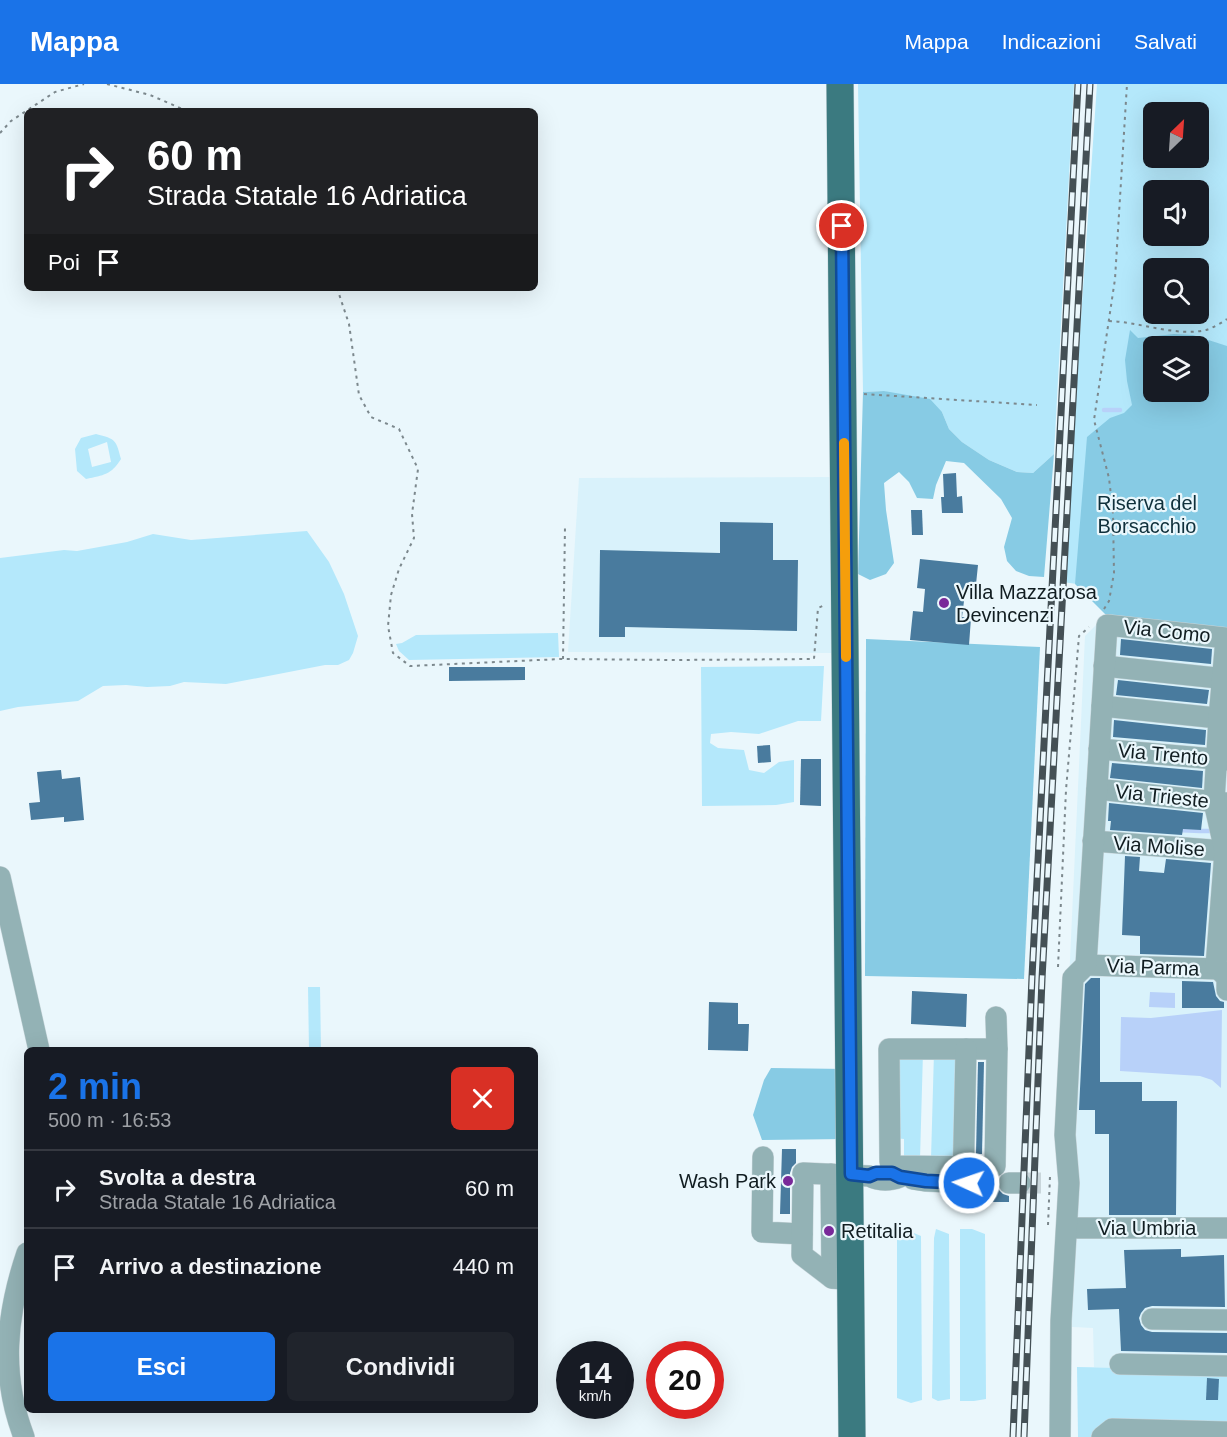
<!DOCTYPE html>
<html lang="it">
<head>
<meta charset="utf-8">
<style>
  body { margin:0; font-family:Arial,sans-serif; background:#20242c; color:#f1f3f6; height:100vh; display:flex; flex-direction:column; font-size:22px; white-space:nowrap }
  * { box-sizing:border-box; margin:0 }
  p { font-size:20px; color:#9ea1a6 }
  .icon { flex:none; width:33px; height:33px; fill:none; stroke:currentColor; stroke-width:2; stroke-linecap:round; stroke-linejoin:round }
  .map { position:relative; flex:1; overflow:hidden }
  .sheet { position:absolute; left:24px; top:963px; width:514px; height:366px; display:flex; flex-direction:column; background:#171b24; border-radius:9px; box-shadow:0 6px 24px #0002 }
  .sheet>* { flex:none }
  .hud { position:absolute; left:24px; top:24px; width:514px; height:183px; border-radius:9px; box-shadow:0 6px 24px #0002; background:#202124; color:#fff; overflow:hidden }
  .needle { width:39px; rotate:25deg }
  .tools { position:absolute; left:1143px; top:18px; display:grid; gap:12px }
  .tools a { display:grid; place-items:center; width:66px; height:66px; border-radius:9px; background:#171b24; box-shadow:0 6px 24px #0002; font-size:30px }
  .speed { position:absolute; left:556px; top:1257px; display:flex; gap:12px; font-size:30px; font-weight:700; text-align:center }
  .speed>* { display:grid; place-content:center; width:78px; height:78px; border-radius:50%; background:#171b24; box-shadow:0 6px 24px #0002; line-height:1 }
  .speed small { font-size:15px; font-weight:400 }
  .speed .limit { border:9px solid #d22; background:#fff; color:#111 }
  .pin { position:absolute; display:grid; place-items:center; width:51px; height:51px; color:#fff; margin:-26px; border:3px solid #fff; border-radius:50%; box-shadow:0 2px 6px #0007 }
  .me { position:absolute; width:66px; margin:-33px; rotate:273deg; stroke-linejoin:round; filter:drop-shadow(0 0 4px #0008) }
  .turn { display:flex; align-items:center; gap:21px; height:126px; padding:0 24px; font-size:27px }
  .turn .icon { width:78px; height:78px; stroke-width:2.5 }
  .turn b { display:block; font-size:42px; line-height:51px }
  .then { display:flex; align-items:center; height:57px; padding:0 24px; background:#0003; gap:12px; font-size:22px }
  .round { display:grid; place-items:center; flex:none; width:63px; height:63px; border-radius:9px; background:#20242c }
  .summary { display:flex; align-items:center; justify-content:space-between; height:102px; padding:0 24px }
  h1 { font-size:36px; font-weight:700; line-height:45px; color:#1a73e8 }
  .primary-button { display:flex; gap:12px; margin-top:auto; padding:12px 24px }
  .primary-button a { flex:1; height:69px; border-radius:9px; background:#1a73e8; color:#fff; font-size:24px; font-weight:700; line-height:69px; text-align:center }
  .primary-button a+a { background:#20242c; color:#f1f3f6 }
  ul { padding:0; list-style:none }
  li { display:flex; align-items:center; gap:18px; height:78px; padding:0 24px; border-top:2px solid #363941 }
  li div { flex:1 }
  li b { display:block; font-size:22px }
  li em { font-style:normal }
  header { display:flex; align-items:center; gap:36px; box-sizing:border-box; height:84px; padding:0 30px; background:#1a73e8; color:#fff }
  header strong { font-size:28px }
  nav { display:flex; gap:33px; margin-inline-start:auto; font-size:21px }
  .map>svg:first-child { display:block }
  .built { fill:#d9f2fb }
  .green { fill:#b4e8fb; fill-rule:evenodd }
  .forest { fill:#87cbe4; fill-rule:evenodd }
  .water { fill:#b8d1f9 }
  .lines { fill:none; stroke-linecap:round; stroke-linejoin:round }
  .stream { stroke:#b8d1f9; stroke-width:4.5 }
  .building { fill:#497b9e }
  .minor-tunnel { stroke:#c9d6db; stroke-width:21; stroke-dasharray:21 10; stroke-linecap:butt }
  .minor-casing { stroke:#c7d4d9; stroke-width:22 }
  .major-casing { stroke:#c7d4d9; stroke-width:28 }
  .path { stroke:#7c888d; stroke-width:2; stroke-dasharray:3 4.5; stroke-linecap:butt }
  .minor { stroke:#93b2b5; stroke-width:21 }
  .major { stroke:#3b7a80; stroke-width:27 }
  .rail-casing { stroke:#445055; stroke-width:7 }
  .rail { stroke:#eaf7fc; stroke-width:4.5; stroke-dasharray:14; stroke-linecap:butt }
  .route-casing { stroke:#114b97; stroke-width:15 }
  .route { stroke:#1a73e8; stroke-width:10 }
  .slow { stroke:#f59e0b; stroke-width:10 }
  .poi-dot { fill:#792999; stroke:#eaf7fc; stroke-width:2 }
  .labels { text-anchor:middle; stroke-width:4.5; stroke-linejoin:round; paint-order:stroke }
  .park-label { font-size:20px; fill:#0f303b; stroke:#eaf7fc }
  .poi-label { font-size:20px; fill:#111d21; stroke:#eaf7fc; text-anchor:start }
  .street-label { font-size:20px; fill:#111d21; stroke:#eaf7fc }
</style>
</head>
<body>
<header>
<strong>Mappa</strong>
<nav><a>Mappa</a><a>Indicazioni</a><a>Salvati</a></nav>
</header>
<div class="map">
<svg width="1227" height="1353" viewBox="0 0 1227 1353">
  <rect width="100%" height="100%" fill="#eaf7fc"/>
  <g class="built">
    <path d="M836 393 837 569 568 568 579 394Z"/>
    <path d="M1106 531 1227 544V1286L1094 1283 1093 1244 1053 1242 1085 552Z"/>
  </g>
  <g class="green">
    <path d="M858 0H1074L1054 370 1033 389 1017 388 989 376 962 358 949 345 942 328 884 307 863 308Z"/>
    <path d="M1097 0H1227V522L1063 498ZM1154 28H1198V74H1154ZM1154 106H1198V152H1154ZM1154 184H1198V230H1154ZM1154 262H1198V308H1154Z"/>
    <path d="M96 350C116 355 116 356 121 375 111 391 104 391 86 395L77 387 75 365 81 354ZM107 358 111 378 92 383 88 365Z"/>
    <path d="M307 447 329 478 344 510 358 552 353 569 349 576 338 581H325L226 600 184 598 170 602 147 603 126 601 103 602 78 617 18 623 0 627V474L64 466 77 467 127 458 153 450 191 456Z"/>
    <path d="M558 549 559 573 409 576 399 567 396 560 402 559 416 551Z"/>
    <path d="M824 582 821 637H798L759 650 731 648 711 650 710 659 718 664 744 666 749 686 764 689 779 678 794 676V718L776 721 702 722 701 583Z"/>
    <path d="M308 903H320L321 966H309Z"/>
    <path d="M898 968H923L920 1075H904V1055L895 1054Z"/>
    <path d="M934 968 959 969 956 1075H931Z"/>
    <path d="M936 1145 949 1150 950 1315 938 1317 932 1314 934 1154Z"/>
    <path d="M960 1145H972L985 1150 986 1315 974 1317H960Z"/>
    <path d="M909 1147 921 1152 922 1316 911 1319 897 1314V1151Z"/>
    <path d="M1077 1283 1227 1286V1353H1078Z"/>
  </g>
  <g class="forest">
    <path d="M1130 246 1138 254 1174 250 1193 251 1227 262V544L1106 531 1075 500 1087 353 1110 334 1124 329 1132 321 1127 297 1125 276ZM1154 262H1198V308H1154Z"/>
    <path d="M884 307 930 315 942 328 949 345 962 358 989 376 1017 388 1033 389 1054 370 1044 493 1029 492 1016 487 1007 477 1004 463 1012 434 1001 415 964 379 946 377 936 401 933 415 917 414 909 398 899 388 884 399 886 426 894 479 886 490 870 496 858 490 863 308Z"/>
    <path d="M866 555 1040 563 1024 895 865 892Z"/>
    <path d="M771 984 847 985 846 1055 762 1056 753 1031 764 996Z"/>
  </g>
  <g class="water">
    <path d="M1150 908 1175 909V924L1149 923Z"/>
    <path d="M1222 926 1221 1004 1212 996 1200 992 1120 987 1121 933 1151 934Z"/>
  </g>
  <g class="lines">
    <g class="stream">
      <path d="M1104 326H1120"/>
      <path d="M1177 746 1200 747H1211"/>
    </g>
  </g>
  <g class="building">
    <path d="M956 389 957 413 962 412 963 429H942L941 413H944L943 390Z"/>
    <path d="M911 426H922L923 451H912Z"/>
    <path d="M720 438 773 439V476H798L797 547 625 543V553H599L600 466 720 469Z"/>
    <path d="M920 475 978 481 975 510 965 509 962 533 971 534 969 561 910 556 913 527 923 528 925 505 917 504Z"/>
    <path d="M1121 555 1212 565 1211 580 1120 571Z"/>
    <path d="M449 583H525V596L449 597Z"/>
    <path d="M1118 596 1209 606 1207 620 1116 611Z"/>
    <path d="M1114 636 1206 646 1205 661 1113 653Z"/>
    <path d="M770 661 771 678 758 679 757 662Z"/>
    <path d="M801 675H821V722L800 721Z"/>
    <path d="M1112 679 1203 687 1202 704 1110 694Z"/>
    <path d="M61 686 62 695 80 693 84 736 64 738V733L31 736 29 719 40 718 37 688Z"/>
    <path d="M1109 719 1203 729 1201 746 1183 745 1182 751 1110 746 1111 737H1108Z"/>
    <path d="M1125 772 1140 773 1139 787 1164 789 1166 775 1211 779 1204 872 1140 870V852L1122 851Z"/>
    <path d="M1091 894H1100V998H1142V1017H1177L1176 1131H1109V1050H1095V1026H1079L1085 900Z"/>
    <path d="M1182 897 1213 898 1216 912 1220 917 1224 918V924H1182Z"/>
    <path d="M912 907 967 910 966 943 911 940Z"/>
    <path d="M709 918 738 919V940H749L748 967 708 966Z"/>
    <path d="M978 978H984L982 1070H976Z"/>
    <path d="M782 1065H796V1079L792 1083 790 1089V1130H780Z"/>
    <path d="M980 1105H998L1003 1110 1009 1112V1118H971V1111L975 1110Z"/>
    <path d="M1181 1165V1173L1224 1171 1225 1223 1152 1222 1145 1224 1141 1229 1139 1234 1141 1241 1145 1246 1152 1248 1227 1249V1269L1121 1267 1119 1225 1088 1226 1087 1205 1126 1204 1124 1166Z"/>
    <path d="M1207 1294 1219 1295 1218 1316H1206Z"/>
  </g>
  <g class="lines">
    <path class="minor-tunnel" d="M1020 1099H1051"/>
    <defs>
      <g id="minor">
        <path d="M1104 582 1227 595"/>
        <path d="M1102 622 1227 635"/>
        <path d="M1099 665 1227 676"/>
        <path d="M1097 705 1227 719"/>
        <path d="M1093 757 1225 767"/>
        <path d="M0 793 39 966"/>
        <path d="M1086 881 1219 885"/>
        <path d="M996 933 997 965"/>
        <path d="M889 965H997L995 1082 990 1083 891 1082 890 1077Z"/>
        <path d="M763 1073 762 1148 802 1150"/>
        <path d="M831 1090 832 1194"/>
        <path d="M913 1095 926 1097 969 1099"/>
        <path d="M963 1099 966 965"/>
        <path d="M1009 1099H1020"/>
        <path d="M1067 1144H1227"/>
        <path d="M852 1196 832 1194 802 1171 803 1089 869 1092C879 1097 890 1097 900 1093"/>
        <path d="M1152 1235 1227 1236"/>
        <path d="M1120 1280 1227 1282"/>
        <path d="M24 1353C0 1291 6 1231 27 1169"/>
        <path d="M1060 1353 1061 1237 1069 1099 1065 1051 1073 894 1086 881 1107 541 1226 554 1219 634 1214 718 1225 767 1216 882 1227 894V906"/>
        <path d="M1102 1353 1112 1345 1227 1348"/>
      </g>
      <path id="major" d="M840 0 852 1353"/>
    </defs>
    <use href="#minor" class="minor-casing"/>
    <use href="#major" class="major-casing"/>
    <g class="path">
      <path d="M107 0 150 11 187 27"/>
      <path d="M0 49 11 37 55 8 84 0"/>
      <path d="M337 204 349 240 359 311 371 333 399 345 418 385 412 430 414 454 399 485 391 511 388 542 393 569 410 582 561 575 675 576 814 575 818 524 825 521"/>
      <path d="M1109 237C1140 238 1177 253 1206 246 1213 244 1221 239 1227 235"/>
      <path d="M864 310 1037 321"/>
      <path d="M1104 525 1109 517 1114 489 1113 429 1109 394 1094 336 1115 195 1127 0"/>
      <path d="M563 575 565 442"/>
      <path d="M1058 883 1066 706 1079 552 1089 543"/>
      <path d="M1048 1141 1050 1092"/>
    </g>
    <use href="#minor" class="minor"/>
    <use href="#major" class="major"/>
    <defs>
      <g id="rail">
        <path d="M1013 1353 1032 893 1078 0"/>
        <path d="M1024 1353 1042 895 1090 0"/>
      </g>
    </defs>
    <use href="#rail" class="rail-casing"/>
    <use href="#rail" class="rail"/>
  </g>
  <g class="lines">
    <defs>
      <path id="route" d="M842 142 851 1090 869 1092 876 1089H892L900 1093 926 1097 969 1099"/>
    </defs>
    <use href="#route" class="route-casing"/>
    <use href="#route" class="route"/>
    <path class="slow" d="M844 359 846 573"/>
  </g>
  <g class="poi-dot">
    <circle cx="944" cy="519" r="6"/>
    <circle cx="788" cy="1097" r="6"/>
    <circle cx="829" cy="1147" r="6"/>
  </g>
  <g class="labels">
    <g class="park-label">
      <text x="1147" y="426">Riserva del<tspan x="1147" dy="23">Borsacchio</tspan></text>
    </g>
    <g class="poi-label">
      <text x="956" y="515">Villa Mazzarosa<tspan x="956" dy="23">Devincenzi</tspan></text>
      <text x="776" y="1104" text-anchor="end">Wash Park</text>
      <text x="841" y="1154">Retitalia</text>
    </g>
    <g class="street-label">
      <text transform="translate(1167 547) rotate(6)" y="7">Via Como</text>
      <text transform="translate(1163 670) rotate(5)" y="7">Via Trento</text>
      <text transform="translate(1162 712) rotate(6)" y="7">Via Trieste</text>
      <text transform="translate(1159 762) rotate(4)" y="7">Via Molise</text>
      <text transform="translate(1153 883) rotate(2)" y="7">Via Parma</text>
      <text x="1147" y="1151">Via Umbria</text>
    </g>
  </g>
</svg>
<div class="tools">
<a><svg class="needle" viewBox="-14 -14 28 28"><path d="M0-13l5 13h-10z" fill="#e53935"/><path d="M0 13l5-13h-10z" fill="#9ea1a6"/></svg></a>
<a><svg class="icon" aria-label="sound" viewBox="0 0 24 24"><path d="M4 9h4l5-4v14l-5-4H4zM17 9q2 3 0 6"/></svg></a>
<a><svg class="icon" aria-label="search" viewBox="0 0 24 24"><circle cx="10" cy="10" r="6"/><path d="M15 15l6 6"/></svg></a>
<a><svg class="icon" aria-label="layers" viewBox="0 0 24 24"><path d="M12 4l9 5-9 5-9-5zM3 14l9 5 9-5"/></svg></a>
</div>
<div class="speed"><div>14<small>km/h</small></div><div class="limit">20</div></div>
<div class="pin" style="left:842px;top:142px;background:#d93025"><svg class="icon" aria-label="arrive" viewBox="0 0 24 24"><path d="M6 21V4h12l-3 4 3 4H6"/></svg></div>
<svg class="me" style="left:969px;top:1099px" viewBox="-20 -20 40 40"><circle r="17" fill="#1a73e8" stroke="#fff" stroke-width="3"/><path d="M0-11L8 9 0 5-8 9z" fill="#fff"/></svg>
<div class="hud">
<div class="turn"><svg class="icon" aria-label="right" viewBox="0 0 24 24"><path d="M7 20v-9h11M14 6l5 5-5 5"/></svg><div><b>60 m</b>Strada Statale 16 Adriatica</div></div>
<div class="then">Poi<svg class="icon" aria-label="arrive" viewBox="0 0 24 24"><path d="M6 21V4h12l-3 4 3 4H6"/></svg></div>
</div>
<section class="sheet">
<div class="summary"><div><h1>2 min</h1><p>500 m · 16:53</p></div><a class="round" style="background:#d93025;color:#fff"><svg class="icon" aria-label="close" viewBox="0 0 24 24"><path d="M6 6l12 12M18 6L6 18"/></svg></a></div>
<ul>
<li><svg class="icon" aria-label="right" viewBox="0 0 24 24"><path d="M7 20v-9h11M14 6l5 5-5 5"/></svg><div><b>Svolta a destra</b><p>Strada Statale 16 Adriatica</p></div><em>60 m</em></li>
<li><svg class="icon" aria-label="arrive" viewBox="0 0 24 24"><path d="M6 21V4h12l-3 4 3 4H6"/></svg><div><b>Arrivo a destinazione</b></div><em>440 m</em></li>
</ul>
<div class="primary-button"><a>Esci</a><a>Condividi</a></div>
</section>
</div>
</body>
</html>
